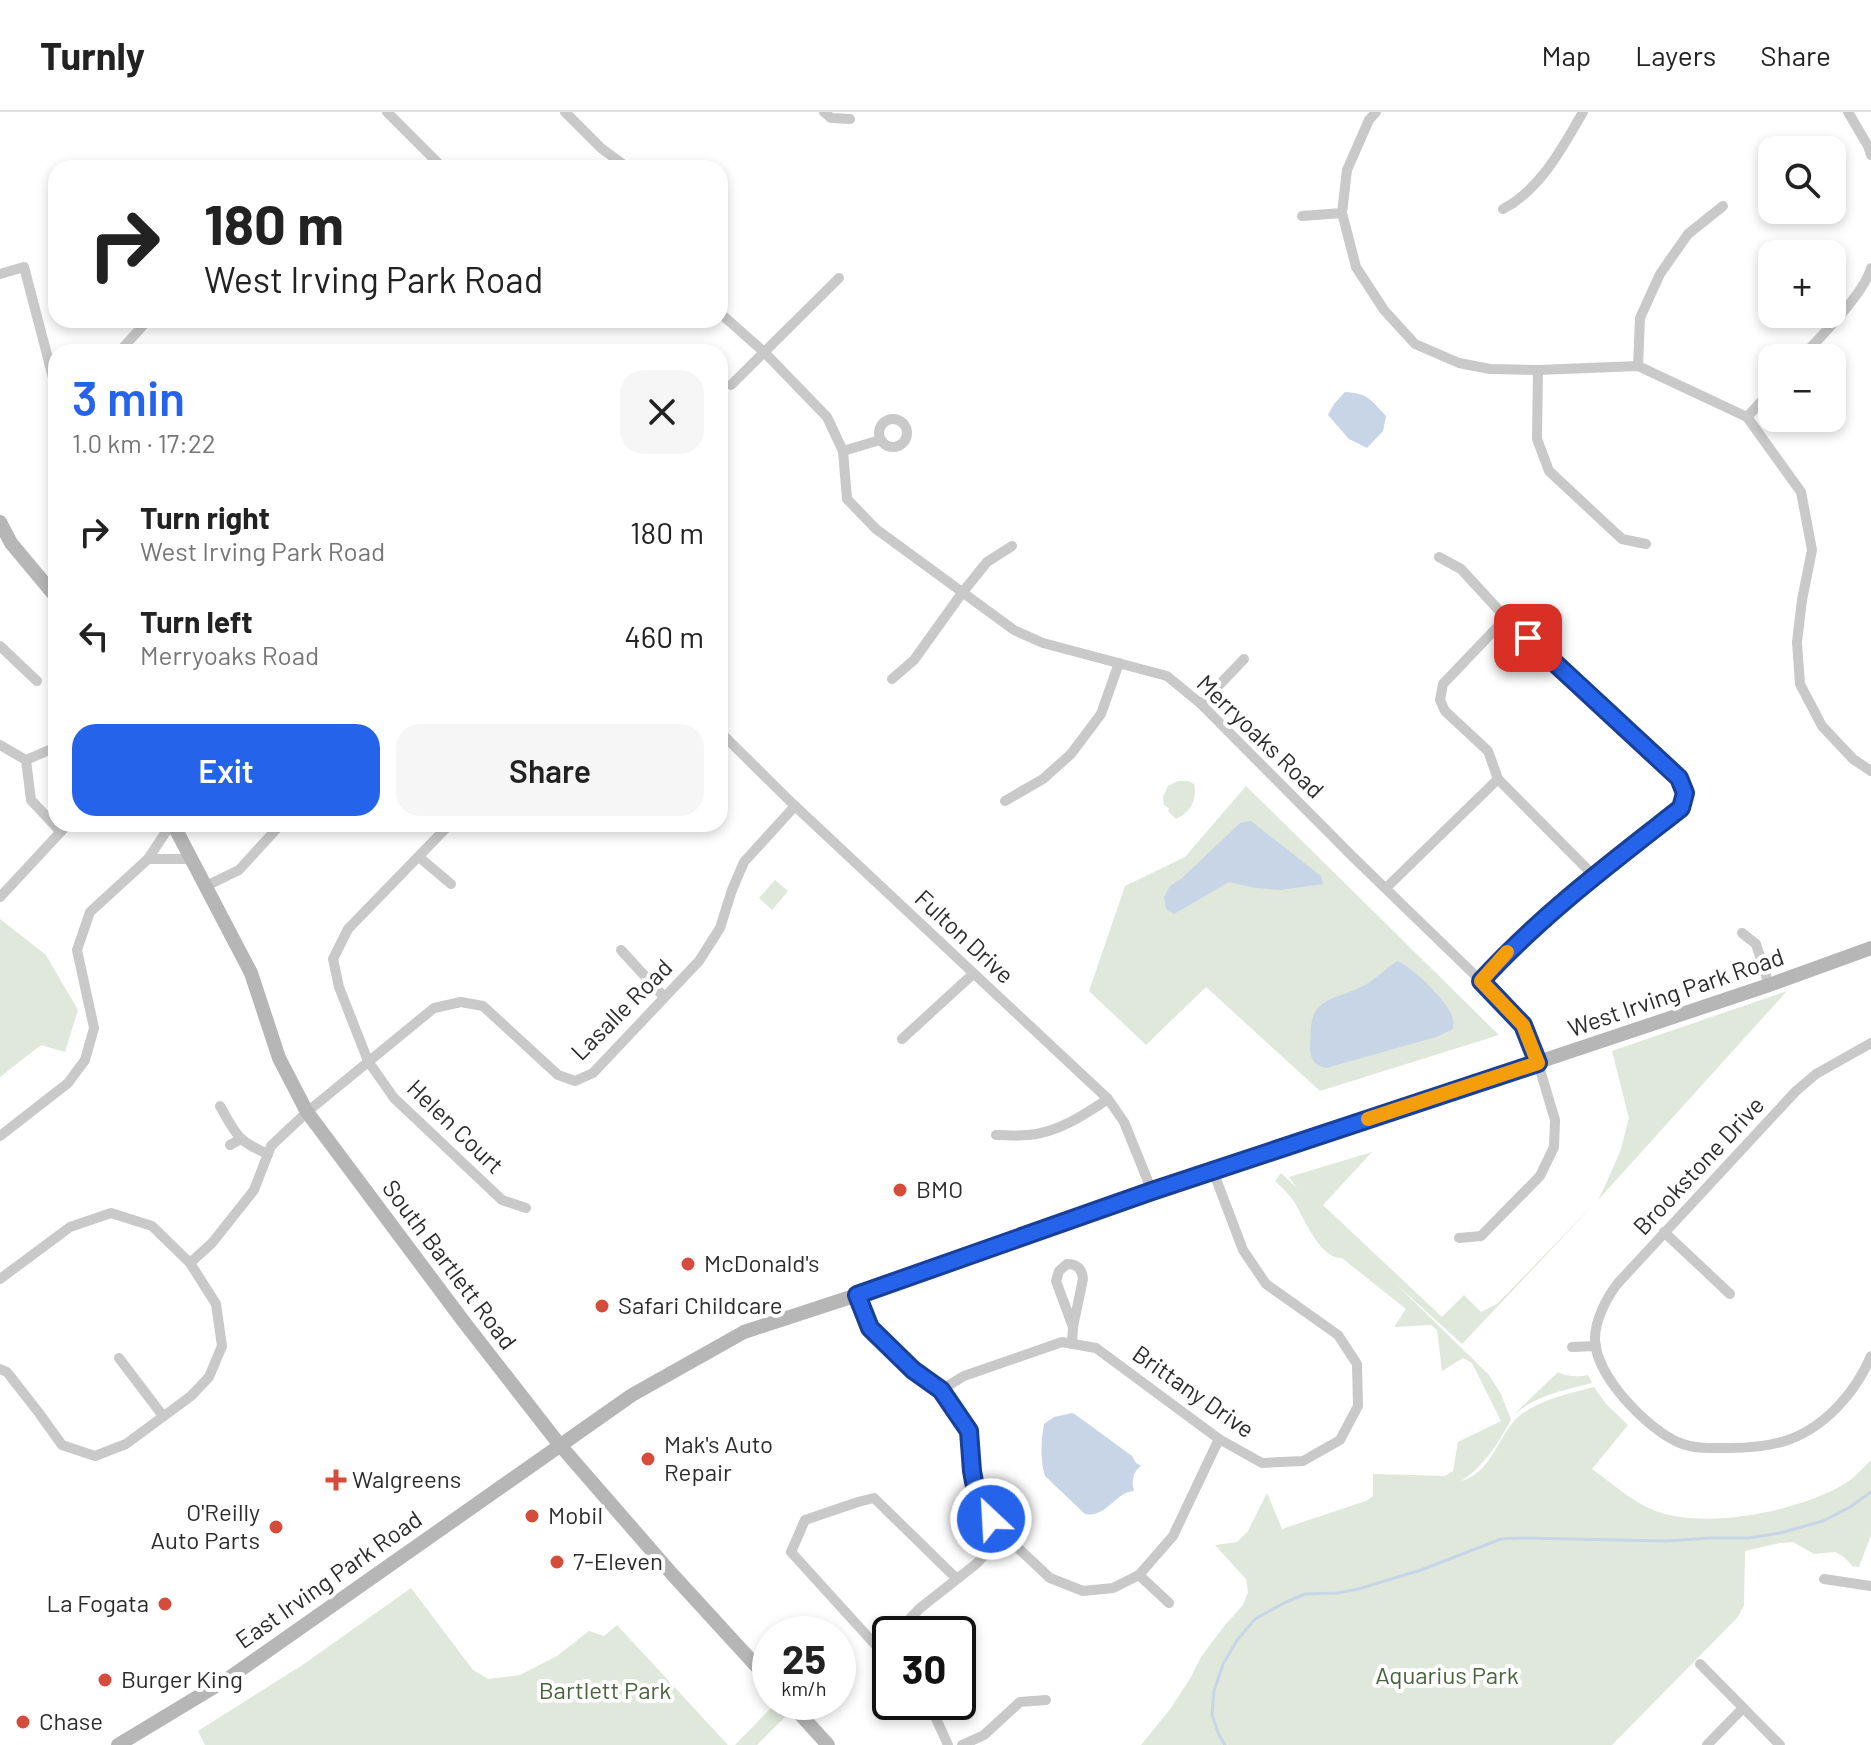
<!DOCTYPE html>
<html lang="en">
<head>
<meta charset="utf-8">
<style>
  body { margin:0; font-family:Barlow,sans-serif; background:#f6f6f6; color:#222; height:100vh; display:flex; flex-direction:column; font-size:30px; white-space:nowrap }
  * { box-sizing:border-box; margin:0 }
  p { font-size:26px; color:#767676 }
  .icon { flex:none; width:44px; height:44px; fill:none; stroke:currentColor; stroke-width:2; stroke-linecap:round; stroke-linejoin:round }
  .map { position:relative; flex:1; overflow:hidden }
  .sheet { position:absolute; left:48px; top:232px; width:680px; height:488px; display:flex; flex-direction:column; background:#fff; border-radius:24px; box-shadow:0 4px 12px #0003 }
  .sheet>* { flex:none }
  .guide { position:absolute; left:48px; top:48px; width:680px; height:168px; border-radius:24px; box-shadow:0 4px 12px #0003; background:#fff; color:#222; overflow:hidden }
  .fabs { position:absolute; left:1758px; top:24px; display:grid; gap:16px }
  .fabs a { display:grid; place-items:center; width:88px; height:88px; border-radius:16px; background:#fff; box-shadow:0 4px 12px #0003; font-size:40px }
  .speed { position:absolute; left:752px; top:1504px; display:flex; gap:16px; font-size:40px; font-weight:700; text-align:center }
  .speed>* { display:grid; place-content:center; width:104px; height:104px; border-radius:50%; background:#fff; box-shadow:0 4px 12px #0003; line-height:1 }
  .speed small { font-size:20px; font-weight:400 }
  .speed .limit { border:4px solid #111; border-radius:12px; background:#fff; color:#111 }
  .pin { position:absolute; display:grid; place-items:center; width:68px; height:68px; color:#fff; margin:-34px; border-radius:16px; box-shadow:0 4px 12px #0006 }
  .me { position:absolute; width:88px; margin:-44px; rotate:335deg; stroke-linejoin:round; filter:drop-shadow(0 0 6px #0008) }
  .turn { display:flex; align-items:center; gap:28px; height:168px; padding:0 24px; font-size:36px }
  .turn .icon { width:104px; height:104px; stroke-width:2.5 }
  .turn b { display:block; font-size:56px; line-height:68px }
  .round { display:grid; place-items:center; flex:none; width:84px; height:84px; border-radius:24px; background:#f6f6f6 }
  .overview { display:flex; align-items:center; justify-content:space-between; height:136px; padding:0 24px }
  h1 { font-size:48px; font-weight:600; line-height:60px; color:#2563eb }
  .primary-button { display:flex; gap:16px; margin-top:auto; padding:16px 24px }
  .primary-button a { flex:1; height:92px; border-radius:24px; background:#2563eb; color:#fff; font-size:32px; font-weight:600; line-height:92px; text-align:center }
  .primary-button a+a { background:#f6f6f6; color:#222 }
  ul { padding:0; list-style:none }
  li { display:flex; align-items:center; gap:24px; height:104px; padding:0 24px }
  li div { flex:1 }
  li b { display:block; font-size:30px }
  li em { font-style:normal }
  header { display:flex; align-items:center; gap:48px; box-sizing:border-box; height:112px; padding:0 40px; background:#fff; border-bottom:2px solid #e0e0e0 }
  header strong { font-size:38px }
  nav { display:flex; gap:44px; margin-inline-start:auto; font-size:28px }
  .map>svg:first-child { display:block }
  .green { fill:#dfe8da }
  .water { fill:#c7d5e7 }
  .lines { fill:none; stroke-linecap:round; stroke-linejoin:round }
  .stream { stroke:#c7d5e7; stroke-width:3 }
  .street { stroke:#c9c9c9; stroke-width:10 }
  .secondary { stroke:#b6b6b6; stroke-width:14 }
  .route-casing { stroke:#184099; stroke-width:20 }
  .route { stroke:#2563eb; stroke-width:14 }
  .slow { stroke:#f59e0b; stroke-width:14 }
  .poi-dot { fill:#d64c3b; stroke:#fff; stroke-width:3 }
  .labels { text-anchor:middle; stroke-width:8; stroke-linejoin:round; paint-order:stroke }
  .street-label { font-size:24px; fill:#2c2c2c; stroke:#fff }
  .poi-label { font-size:24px; fill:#2c2c2c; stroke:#fff; text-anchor:start }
  .park-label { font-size:24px; fill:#48633d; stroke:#fff }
</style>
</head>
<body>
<header>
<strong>Turnly</strong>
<nav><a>Map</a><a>Layers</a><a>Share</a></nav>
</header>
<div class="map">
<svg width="1871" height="1633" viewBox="0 0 1871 1633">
  <rect width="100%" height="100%" fill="#fff"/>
  <g class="green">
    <path d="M1178 669H1188L1194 672C1198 687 1190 701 1176 707L1168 699 1169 696 1164 693 1163 685 1168 674Z"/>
    <path d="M1246 674 1499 923 1320 979 1206 875 1146 933 1089 879 1125 774 1185 745Z"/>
    <path d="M775 768 788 779 772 798 759 786Z"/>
    <path d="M0 807 46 843 78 898 65 940 41 933 0 965Z"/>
    <path d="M1787 879 1598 1088 1462 1232 1395 1171 1489 1263 1501 1282 1511 1308C1498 1331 1483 1356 1461 1369 1489 1362 1497 1329 1514 1309 1531 1290 1570 1281 1594 1275L1606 1292 1628 1313 1592 1357C1612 1371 1631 1389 1653 1398 1704 1419 1804 1399 1849 1369 1857 1363 1864 1355 1871 1348V1423L1859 1455 1852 1454 1844 1445 1835 1440 1814 1442 1793 1430 1780 1431 1745 1439 1744 1494 1737 1506 1612 1633H1141L1171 1596 1191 1565 1201 1545 1225 1513 1243 1493 1248 1480 1246 1467 1215 1433 1237 1430 1248 1419 1267 1381 1282 1417 1366 1389 1373 1384V1362L1445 1364 1453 1359 1458 1330 1501 1309 1472 1251 1463 1246 1442 1259 1437 1218 1431 1213 1394 1215 1406 1197 1342 1146C1319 1147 1304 1105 1293 1088 1288 1081 1281 1075 1275 1069L1281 1061 1297 1076 1289 1065 1372 1040 1323 1093 1442 1205 1464 1183 1481 1200 1497 1192 1598 1088 1604 1076 1620 1040 1629 1006 1612 939Z"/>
    <path d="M1558 1260C1568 1265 1577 1265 1588 1263L1592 1271C1564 1278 1535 1284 1513 1303Z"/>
    <path d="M411 1476 473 1558 488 1567 520 1563 557 1544 589 1519 604 1524 617 1513 728 1633H205L198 1619 304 1552Z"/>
    <path d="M774 1593 785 1605 757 1633H735Z"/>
  </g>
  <g class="water">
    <path d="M1345 280C1368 281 1371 288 1386 304L1383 319 1367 336 1349 327 1328 303 1334 292Z"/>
    <path d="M1251 709 1321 764 1323 772 1280 778 1256 776 1229 770 1174 802 1166 797 1164 785 1170 774 1181 767 1240 711Z"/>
    <path d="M1397 849C1413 855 1446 888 1452 904 1454 910 1453 911 1453 917L1436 925 1326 956C1314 953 1310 947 1310 934 1311 926 1310 917 1312 909 1316 886 1344 884 1361 875 1374 869 1385 857 1397 849Z"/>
    <path d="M1072 1301 1076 1303 1132 1344 1136 1351 1141 1354C1133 1359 1131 1370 1134 1379 1115 1380 1107 1406 1085 1402L1045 1364C1040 1349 1041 1328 1044 1312L1054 1305Z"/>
  </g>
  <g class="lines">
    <path class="stream" d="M1225 1633 1219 1623 1212 1603 1214 1579 1223 1552 1238 1527 1255 1507 1284 1491 1305 1482 1337 1481 1358 1477 1421 1458 1501 1427 1519 1426 1666 1429 1711 1426H1749L1780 1421 1823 1409 1850 1395 1871 1380"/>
    <g class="street">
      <path d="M387 0 443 56"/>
      <path d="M565 0 601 36 628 56"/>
      <path d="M824 0 831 6 850 7"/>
      <path d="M1376 0 1369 8 1347 58 1342 101 1356 155 1384 198 1415 232 1459 251 1490 257 1538 258 1638 254 1747 305 1801 380 1806 406 1812 438 1802 488 1797 530 1800 572 1822 614 1853 647 1871 659"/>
      <path d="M1848 0 1868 34 1871 43"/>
      <path d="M1503 97C1540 78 1563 35 1583 0"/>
      <path d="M1302 104 1342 101"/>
      <path d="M0 162 24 155 56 277"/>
      <path d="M720 201 764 240 827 305 843 339 847 387 876 417 1014 518 1043 531 1167 564 1201 592 1352 744 1481 869 1523 913 1538 951 1555 1008 1554 1035 1540 1064 1481 1124 1459 1126"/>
      <path d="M119 240 148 208"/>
      <path d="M1801 246C1820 225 1864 182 1871 156"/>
      <path d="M1638 254 1640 206 1660 162 1688 122 1723 94"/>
      <path d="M1538 258 1537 327 1549 359 1622 427 1646 432"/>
      <path d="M731 273 839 166"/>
      <path d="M1747 305 1772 278"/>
      <circle cx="893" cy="321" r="14"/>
      <path d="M843 339 880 328"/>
      <path d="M1439 445 1461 457 1506 506 1679 666 1685 681 1681 696C1612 751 1540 803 1481 869"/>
      <path d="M1506 506 1443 572 1440 588 1445 599 1488 639 1498 667 1595 765"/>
      <path d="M0 534 37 569"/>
      <path d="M892 567 914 548 962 481 987 450 1012 434"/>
      <path d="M1201 592 1244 547"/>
      <path d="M720 620 795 694 1108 987 1124 1010 1152 1079"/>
      <path d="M0 633 26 648 56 635"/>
      <path d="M26 648 31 688 60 719"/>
      <path d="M1005 689 1043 667 1071 642 1101 602 1119 551"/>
      <path d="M450 712 348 817 333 847 339 875 368 949 394 986 502 1088 526 1096"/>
      <path d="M419 745 451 772"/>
      <path d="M148 747H192"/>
      <path d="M206 774 239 758 281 712"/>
      <path d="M1386 776 1498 667"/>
      <path d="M0 785 68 712"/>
      <path d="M1742 821 1756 832 1769 873"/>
      <path d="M621 838 664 885"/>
      <path d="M902 927 973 862"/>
      <path d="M1871 931 1816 962 1796 979 1618 1171C1607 1185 1595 1208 1595 1226 1594 1263 1648 1318 1680 1331 1695 1337 1711 1336 1728 1336 1748 1336 1768 1335 1788 1328 1825 1315 1856 1280 1871 1244"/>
      <path d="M220 994C236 1022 237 1029 268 1042"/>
      <path d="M996 1023C1006 1023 1017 1024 1028 1023 1057 1021 1084 1003 1108 987"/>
      <path d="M0 1024 68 971 85 948 94 916 77 838 90 800 148 747 171 712"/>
      <path d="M230 1033 241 1027"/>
      <path d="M1664 1120 1730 1182"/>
      <path d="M0 1167 70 1115 111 1101 152 1114 190 1151 212 1131 254 1078 271 1034 307 1000 434 896 461 890 483 894 558 963 575 969 593 961 699 849 720 816 732 778 744 750 795 694"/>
      <path d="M857 1183 870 1216 913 1258 941 1278 969 1319 972 1359 978 1391 1004 1423 1050 1466 1083 1479 1113 1476 1139 1463 1173 1424 1219 1327"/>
      <path d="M1072 1232 1073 1215 1083 1167C1082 1157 1077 1152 1067 1152L1059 1159 1056 1169 1073 1215"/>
      <path d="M1572 1235 1596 1234"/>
      <path d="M119 1246 163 1304"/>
      <path d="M0 1257 7 1260 39 1301 62 1333 95 1344 126 1332 191 1284 209 1265 222 1234 216 1192 190 1151"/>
      <path d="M941 1278 964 1264 1062 1230 1096 1236 1219 1327 1262 1351 1303 1349 1340 1328 1358 1294 1357 1252 1338 1223 1266 1172 1243 1138 1213 1059"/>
      <path d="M1139 1463 1169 1491"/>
      <path d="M1824 1467 1871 1474"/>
      <path d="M896 1522 919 1497 976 1452 1004 1423"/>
      <path d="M881 1538 890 1529"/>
      <path d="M890 1549 791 1440 805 1408 858 1390 874 1386 957 1467"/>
      <path d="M1700 1552 1780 1633"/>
      <path d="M925 1590 934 1602 948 1633"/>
      <path d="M962 1633 984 1623 1020 1590 1046 1588"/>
      <path d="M1707 1633 1743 1596"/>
    </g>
    <g class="secondary">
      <path d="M0 410 11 431 56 485"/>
      <path d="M173 712 251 861 279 946 307 1000 464 1210 559 1332 672 1462 770 1569"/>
      <path d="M789 1590 828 1633"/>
      <path d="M118 1633 229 1566 632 1283 744 1220 857 1183 1152 1079 1769 873 1871 836"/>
    </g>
  </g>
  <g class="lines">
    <defs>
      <path id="route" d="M991 1407 978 1391 972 1359 969 1319 941 1278 913 1258 870 1216 857 1183 1152 1079 1538 951 1523 913 1481 869C1540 804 1612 750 1681 696L1685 681 1679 666 1528 526"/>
    </defs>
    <use href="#route" class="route-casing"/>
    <use href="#route" class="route"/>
    <path class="slow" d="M1368 1007 1538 951 1523 913 1481 869 1507 840"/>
  </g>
  <g class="poi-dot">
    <circle cx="900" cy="1078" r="8"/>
    <circle cx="688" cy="1152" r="8"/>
    <circle cx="602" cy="1194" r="8"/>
    <circle cx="648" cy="1347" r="8"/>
    <path d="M332 1356h8v8h8v8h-8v8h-8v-8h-8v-8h8z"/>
    <circle cx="532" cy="1404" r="8"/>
    <circle cx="276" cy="1415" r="8"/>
    <circle cx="557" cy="1450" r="8"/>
    <circle cx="165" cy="1492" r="8"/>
    <circle cx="105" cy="1568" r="8"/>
    <circle cx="23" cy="1610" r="8"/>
  </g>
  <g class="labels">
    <g class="street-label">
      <text transform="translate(1260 625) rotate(44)" y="8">Merryoaks Road</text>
      <text transform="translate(964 825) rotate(43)" y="8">Fulton Drive</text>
      <text transform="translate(1676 881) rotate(-19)" y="8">West Irving Park Road</text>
      <text transform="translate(622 898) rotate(-45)" y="8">Lasalle Road</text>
      <text transform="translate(455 1015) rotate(44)" y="8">Helen Court</text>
      <text transform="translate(1699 1054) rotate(-47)" y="8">Brookstone Drive</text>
      <text transform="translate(449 1153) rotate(53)" y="8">South Bartlett Road</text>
      <text transform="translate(1193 1280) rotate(35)" y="8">Brittany Drive</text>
      <text transform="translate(329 1468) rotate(-35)" y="8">East Irving Park Road</text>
    </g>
    <g class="poi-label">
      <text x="916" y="1086">BMO</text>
      <text x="704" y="1160">McDonald's</text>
      <text x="618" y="1202">Safari Childcare</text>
      <text x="664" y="1341">Mak's Auto<tspan x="664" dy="28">Repair</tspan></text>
      <text x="352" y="1376">Walgreens</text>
      <text x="260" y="1409" text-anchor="end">O'Reilly<tspan x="260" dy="28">Auto Parts</tspan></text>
      <text x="548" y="1412">Mobil</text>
      <text x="573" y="1458">7-Eleven</text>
      <text x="149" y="1500" text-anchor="end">La Fogata</text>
      <text x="121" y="1576">Burger King</text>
      <text x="39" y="1618">Chase</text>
    </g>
    <g class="park-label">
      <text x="1447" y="1572">Aquarius Park</text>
      <text x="605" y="1587">Bartlett Park</text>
    </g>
  </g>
</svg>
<div class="fabs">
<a><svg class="icon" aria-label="search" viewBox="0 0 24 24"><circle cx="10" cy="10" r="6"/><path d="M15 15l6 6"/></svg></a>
<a>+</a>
<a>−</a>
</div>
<div class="speed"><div>25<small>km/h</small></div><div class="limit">30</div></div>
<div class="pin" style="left:1528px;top:526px;background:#d93025"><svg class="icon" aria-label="arrive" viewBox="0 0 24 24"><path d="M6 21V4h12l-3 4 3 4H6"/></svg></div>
<svg class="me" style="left:991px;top:1407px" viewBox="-20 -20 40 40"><circle r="17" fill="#2563eb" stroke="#fff" stroke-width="3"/><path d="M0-11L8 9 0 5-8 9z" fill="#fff"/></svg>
<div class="guide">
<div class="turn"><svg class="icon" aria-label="right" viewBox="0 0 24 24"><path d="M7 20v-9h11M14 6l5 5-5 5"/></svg><div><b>180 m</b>West Irving Park Road</div></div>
</div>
<section class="sheet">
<div class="overview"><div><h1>3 min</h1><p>1.0 km · 17:22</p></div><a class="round"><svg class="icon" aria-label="close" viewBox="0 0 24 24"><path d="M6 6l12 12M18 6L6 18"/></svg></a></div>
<ul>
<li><svg class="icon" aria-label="right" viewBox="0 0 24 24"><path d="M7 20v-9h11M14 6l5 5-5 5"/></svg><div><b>Turn right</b><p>West Irving Park Road</p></div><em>180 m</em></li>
<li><svg class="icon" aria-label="left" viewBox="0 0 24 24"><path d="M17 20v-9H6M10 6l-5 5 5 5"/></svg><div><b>Turn left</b><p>Merryoaks Road</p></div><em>460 m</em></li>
</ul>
<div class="primary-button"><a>Exit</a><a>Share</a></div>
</section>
</div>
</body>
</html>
